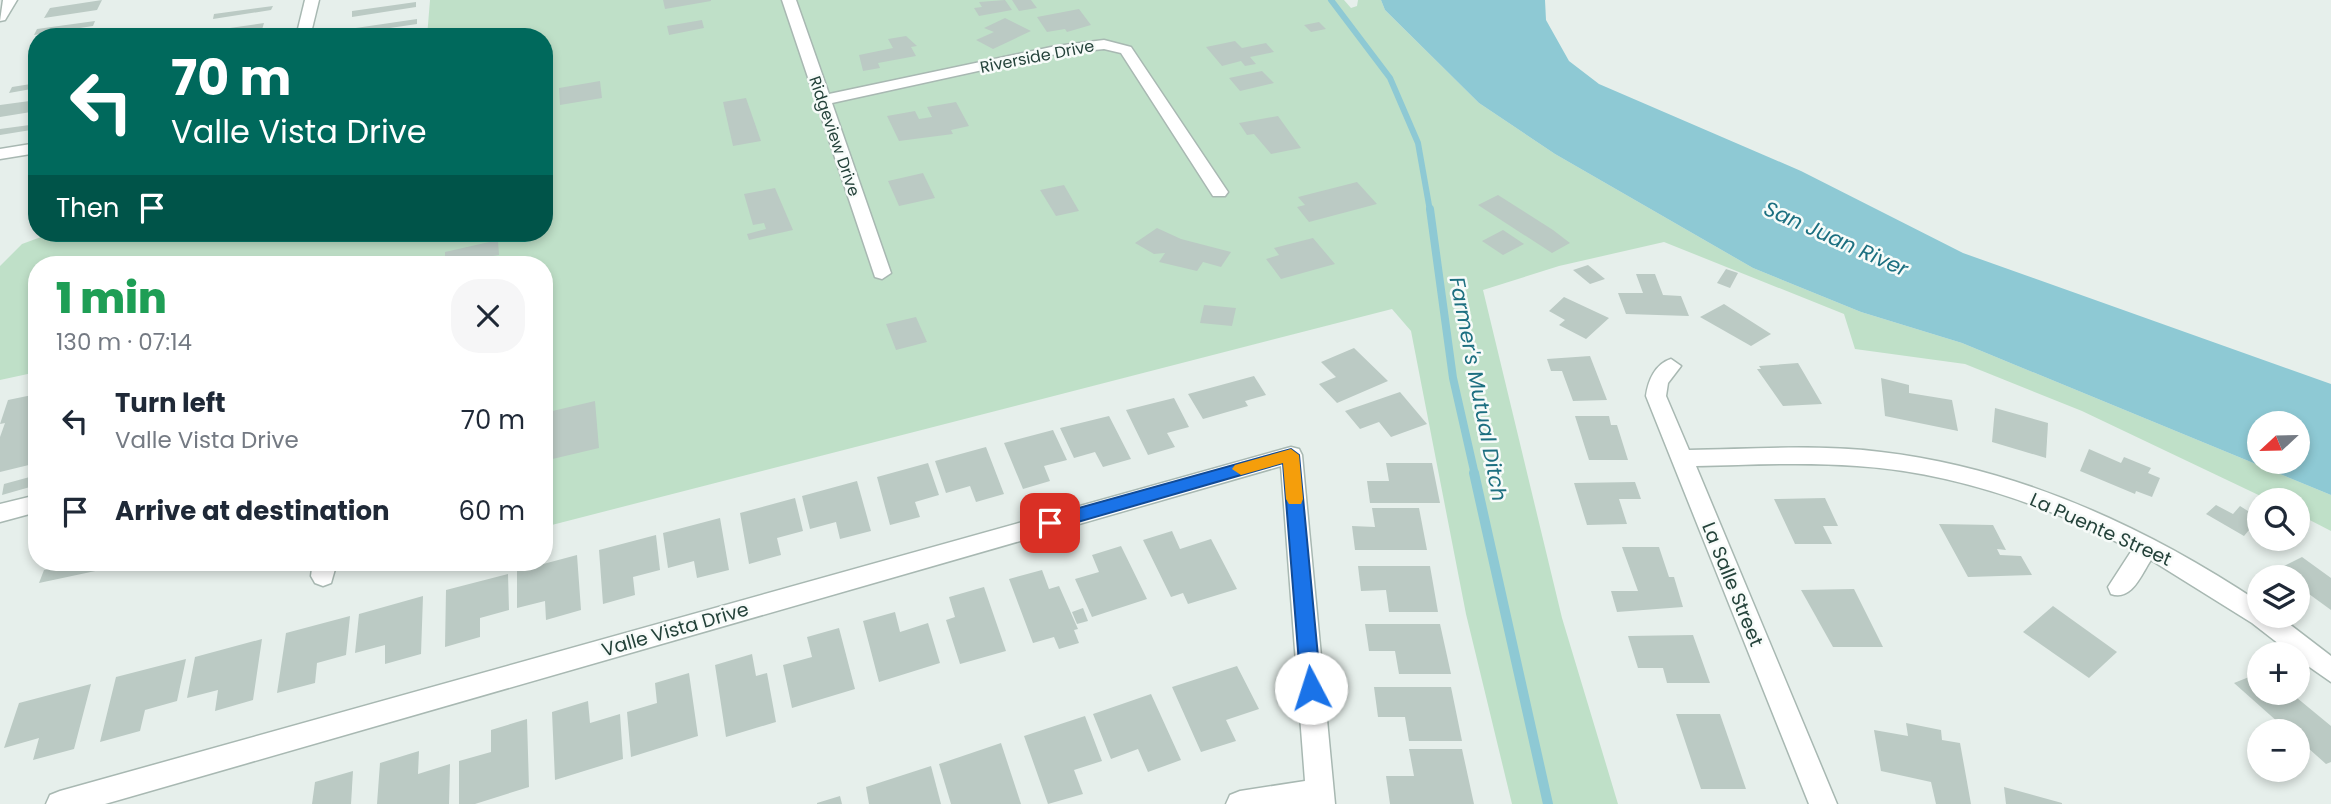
<!DOCTYPE html>
<html lang="en">
<head>
<meta charset="utf-8">
<style>
  body { margin:0; font-family:Poppins,sans-serif; background:#f6f6f7; color:#1f2937; height:100vh; display:flex; flex-direction:column; font-size:26px; white-space:nowrap }
  * { box-sizing:border-box; margin:0 }
  p { font-size:23px; color:#747a83 }
  .icon { flex:none; width:38px; height:38px; fill:none; stroke:currentColor; stroke-width:2; stroke-linecap:round; stroke-linejoin:round }
  .map { position:relative; flex:1; overflow:hidden }
  .sheet { position:absolute; left:28px; top:256px; width:525px; height:315px; display:flex; flex-direction:column; background:#fff; border-radius:28px; box-shadow:0 4px 10px #0003 }
  .sheet>* { flex:none }
  .top-card { position:absolute; left:28px; top:28px; width:525px; height:214px; border-radius:28px; box-shadow:0 4px 10px #0003; background:#00695c; color:#fff; overflow:hidden }
  .needle { width:46px; rotate:248deg }
  .buttons { position:absolute; left:2247px; top:411px; display:grid; gap:14px }
  .buttons a { display:grid; place-items:center; width:63px; height:63px; border-radius:50%; background:#fff; box-shadow:0 4px 10px #0003; font-size:35px }
  .pin { position:absolute; display:grid; place-items:center; width:60px; height:60px; color:#fff; margin:-30px; border-radius:14px; box-shadow:0 4px 10px #0006 }
  .me { position:absolute; width:77px; margin:-38px; rotate:355deg; stroke-linejoin:round; filter:drop-shadow(0 0 5px #0008) }
  .turn { display:flex; align-items:center; gap:24px; height:147px; padding:0 28px; font-size:32px }
  .turn .icon { width:91px; height:91px; stroke-width:2.5 }
  .turn b { display:block; font-size:49px; line-height:60px }
  .then { display:flex; align-items:center; height:66px; padding:0 28px; background:#0003; gap:14px; font-size:26px }
  .round { display:grid; place-items:center; flex:none; width:74px; height:74px; border-radius:28px; background:#f6f6f7 }
  .overview { display:flex; align-items:center; justify-content:space-between; height:119px; padding:0 28px }
  h1 { font-size:42px; font-weight:800; line-height:52px; color:#1e9e55 }
  ul { padding:0; list-style:none }
  li { display:flex; align-items:center; gap:21px; height:91px; padding:0 28px }
  li div { flex:1 }
  li b { display:block; font-size:26px }
  li em { font-style:normal }
  .map>svg:first-child { display:block }
  .green { fill:#bfe0c8 }
  .water { fill:#8ec9d4; fill-rule:evenodd }
  .lines { fill:none; stroke-linecap:round; stroke-linejoin:round }
  .stream-far2 { stroke:#8ec9d4; stroke-width:6 }
  .stream-far1 { stroke:#8ec9d4; stroke-width:8 }
  .stream { stroke:#8ec9d4; stroke-width:10 }
  .building { fill:#bbcac4 }
  .minor-casing { stroke:#a8b8b2; stroke-width:3 }
  .minor { fill:#fff; fill-rule:evenodd }
  .route { fill:#1a73e8; stroke:#114b97; stroke-width:2 }
  .slow { fill:#f59e0b }
  .labels { text-anchor:middle; stroke-width:5; stroke-linejoin:round; paint-order:stroke }
  .far-street-label { font-size:16px; fill:#24423a; stroke:#f7fbf9 }
  .street-label { font-size:19px; fill:#24423a; stroke:#f7fbf9 }
  .water-label { font-size:21px; font-style:italic; fill:#1c6f80; stroke:#f7fbf9 }
</style>
</head>
<body>
<div class="map">
<svg width="2331" height="804" viewBox="0 0 2331 804">
  <rect width="100%" height="100%" fill="#e6efeb"/>
  <path class="green" d="M430 0H1344L1351 8 1357 6 1358 0H1381L1385 10 1479 103 1555 154 1753 268 1861 312 1962 343 2331 495V531L2298 514V500H2269L2082 411 1965 364 1855 349 1844 314 1664 242 1559 266 1483 290 1562 618 1618 804H1512L1466 614 1411 331 1392 309 544 527V264H37V372L0 380V266L22 244 52 233H544V37H427Z"/>
  <path class="water" d="M1381 0H1545L1546 20 1569 61 1599 84 1801 171 1963 253 2331 384V495L1962 343 1861 312 1753 268 1555 154 1479 103 1385 10ZM2259 424H2298V462H2259Z"/>
  <g class="lines">
    <path class="stream-far2" d="M1331 0 1390 78 1418 143 1430 211"/>
    <path class="stream-far1" d="M1430 209 1453 378 1475 475"/>
    <path class="stream" d="M1474 473 1548 804"/>
  </g>
  <g class="building">
    <path d="M102 0 97 10 44 18 50 8Z"/>
    <path d="M663 0H711V1L665 9Z"/>
    <path d="M1005 0 1012 10 979 16 974 8 982 7 979 2Z"/>
    <path d="M1012 0H1031L1037 8 1019 11Z"/>
    <path d="M416 2V7L352 17V11Z"/>
    <path d="M273 6 271 10 213 19 214 14Z"/>
    <path d="M1079 9 1091 25 1067 32 1065 29 1047 32 1037 17Z"/>
    <path d="M1005 18 1031 31 993 49 976 40 994 32 984 28Z"/>
    <path d="M417 19V24L349 34V29Z"/>
    <path d="M702 20 704 28 669 35 667 26Z"/>
    <path d="M95 21 93 26 34 35 37 29Z"/>
    <path d="M1319 22 1326 29 1311 32 1304 25Z"/>
    <path d="M264 23 261 33 207 37 209 31Z"/>
    <path d="M906 36 917 46 911 47 916 56 878 63 880 68 863 71 859 55 893 48 888 39Z"/>
    <path d="M1235 41 1242 48 1266 43 1274 52 1250 57 1256 64 1245 66 1241 61 1222 66 1206 47Z"/>
    <path d="M1262 71 1274 83 1240 91 1229 78Z"/>
    <path d="M600 81 602 98 560 105 559 88Z"/>
    <path d="M37 83V88L9 93 12 87Z"/>
    <path d="M746 98 761 141 733 146 723 102Z"/>
    <path d="M37 100V111L0 117V105Z"/>
    <path d="M956 102 969 126 951 130 953 134 899 141 887 116 915 111 919 119 932 117 927 107Z"/>
    <path d="M1278 116 1301 148 1271 154 1254 134 1247 135 1239 123Z"/>
    <path d="M37 124V129L0 135V129Z"/>
    <path d="M923 173 935 198 899 206 888 181Z"/>
    <path d="M1357 182 1377 204 1309 222 1297 207 1305 205 1298 197Z"/>
    <path d="M1064 185 1079 211 1056 216 1040 190Z"/>
    <path d="M775 188 793 230 749 240 747 234 766 229 764 223 753 225 744 194Z"/>
    <path d="M1498 195 1553 230 1570 243 1552 253 1478 205Z"/>
    <path d="M1157 228 1181 239 1231 252 1221 267 1203 262 1197 271 1159 262 1165 253 1154 254 1135 243Z"/>
    <path d="M1503 230 1524 244 1503 255 1482 241Z"/>
    <path d="M1313 238 1335 264 1281 279 1266 259 1279 255 1274 248Z"/>
    <path d="M498 240 499 255 445 264V252Z"/>
    <path d="M1588 265 1605 279 1590 284 1573 270Z"/>
    <path d="M1726 269 1738 273 1730 288 1717 283Z"/>
    <path d="M1636 274H1655L1663 295 1681 296 1689 316 1626 314 1618 293H1643Z"/>
    <path d="M1564 297 1609 318 1586 339 1559 325 1565 320 1549 311Z"/>
    <path d="M1724 304 1771 334 1751 346 1700 317Z"/>
    <path d="M1204 305 1236 308 1232 326 1200 323Z"/>
    <path d="M916 317 927 342 896 350 886 324Z"/>
    <path d="M1354 348 1388 381 1337 403 1319 384 1336 377 1321 362Z"/>
    <path d="M1590 356 1607 400 1573 401 1562 371H1551L1547 359Z"/>
    <path d="M1798 363 1822 404 1783 406 1757 369H1761L1759 366Z"/>
    <path d="M1254 376 1266 395 1245 401 1248 406 1203 419 1188 394Z"/>
    <path d="M1881 378 1909 385V393L1952 400 1958 431 1885 416Z"/>
    <path d="M1400 392 1427 424 1391 437 1379 422 1360 429 1345 411Z"/>
    <path d="M37 394V463L0 472V437L5 423 0 424 8 400Z"/>
    <path d="M1174 398 1189 427 1167 433 1175 447 1148 455 1126 410Z"/>
    <path d="M595 401 599 448 544 461V413Z"/>
    <path d="M1995 408 2048 423 2046 458 1992 442Z"/>
    <path d="M1109 416 1131 459 1103 467 1095 452 1074 458 1060 428Z"/>
    <path d="M1575 416H1609L1611 425H1617L1628 460H1589Z"/>
    <path d="M1053 430 1067 460 1044 466 1050 481 1023 489 1004 443Z"/>
    <path d="M986 447 1004 494 976 502 970 486 946 493 935 461Z"/>
    <path d="M2089 449 2121 463 2124 457 2151 468 2148 473 2160 478 2152 497 2136 491 2135 494 2080 471Z"/>
    <path d="M928 463 939 495 915 502 920 517 890 525 877 477Z"/>
    <path d="M1386 463H1432L1440 503H1370L1367 481H1389Z"/>
    <path d="M37 475V485L2 495 4 484Z"/>
    <path d="M857 481 871 531 840 539 836 522 810 529 802 496Z"/>
    <path d="M1635 482 1641 499H1619L1627 524 1587 525 1574 483Z"/>
    <path d="M795 498 803 531 777 538 781 555 749 564 740 513Z"/>
    <path d="M1825 498 1838 526H1823L1832 544H1795L1774 499Z"/>
    <path d="M2216 505 2233 514 2240 506 2259 518 2244 536 2206 514Z"/>
    <path d="M1372 508H1419L1427 550H1355L1352 526 1375 527Z"/>
    <path d="M720 518 729 570 697 578 694 561 668 568 663 533Z"/>
    <path d="M1939 524 1993 525 2006 550 1997 549 2000 555 2021 556 2032 575 1968 577Z"/>
    <path d="M1172 531 1180 549 1211 539 1237 589 1188 604 1183 593 1171 597 1143 540Z"/>
    <path d="M656 535 660 570 633 577 635 595 603 604 599 550Z"/>
    <path d="M1121 546 1147 599 1092 617 1075 579 1099 572 1092 555Z"/>
    <path d="M1622 547H1659L1669 577H1674L1683 607 1617 612 1611 591H1638Z"/>
    <path d="M577 555 581 610 546 620 545 601 517 608V571Z"/>
    <path d="M2302 557 2331 578V610L2298 586V578H2286L2276 570Z"/>
    <path d="M82 562H133V563L39 583 44 570Z"/>
    <path d="M1358 566H1430L1438 612H1389L1386 590 1361 591Z"/>
    <path d="M1042 570 1049 589 1059 586 1078 629 1074 630 1079 643 1059 649 1054 637 1033 643 1009 579Z"/>
    <path d="M508 574 509 610 480 618V637L445 647 446 590Z"/>
    <path d="M984 587 1006 651 960 664 946 620 955 617 949 597Z"/>
    <path d="M1854 589 1883 647H1833L1801 590Z"/>
    <path d="M423 596 421 654 385 664V645L355 653 359 614Z"/>
    <path d="M2053 606 2117 652 2089 678 2023 632Z"/>
    <path d="M1083 608 1088 621 1077 624 1072 612Z"/>
    <path d="M895 612 900 632 928 623 940 663 879 682 863 621Z"/>
    <path d="M350 616 346 655 317 663 315 683 277 693 286 633Z"/>
    <path d="M1365 624H1440L1451 674H1399L1395 651H1369Z"/>
    <path d="M839 628 855 689 792 708 783 665 812 657 807 637Z"/>
    <path d="M1693 635 1710 683H1667L1663 668H1638L1628 636Z"/>
    <path d="M262 639 253 700 215 711 218 690 187 698 195 657Z"/>
    <path d="M752 654 756 676 767 673 776 722 726 737 715 665Z"/>
    <path d="M186 659 177 701 145 710 140 731 100 742 116 677Z"/>
    <path d="M1237 666 1259 709 1226 720 1236 741 1201 752 1172 687Z"/>
    <path d="M689 673 698 736 631 757 627 712 657 703 655 683Z"/>
    <path d="M2259 673V693H2291L2331 726V762L2326 764 2298 739V732H2289L2234 683Z"/>
    <path d="M91 684 74 749 33 760 39 738 4 748 19 703Z"/>
    <path d="M1374 687H1451L1462 741H1409L1405 717H1378Z"/>
    <path d="M1151 694 1181 760 1148 772 1138 749 1111 759 1093 714Z"/>
    <path d="M588 701 590 723 620 714 623 759 555 780 552 712Z"/>
    <path d="M1676 714H1720L1746 789H1701Z"/>
    <path d="M1085 716 1102 761 1074 770 1083 794 1048 804 1024 736Z"/>
    <path d="M527 719 529 787 475 804H459V761L491 752V730Z"/>
    <path d="M1906 723 1941 730 1942 740 1960 743 1971 804H1936L1931 782 1881 771 1874 730 1908 736Z"/>
    <path d="M1001 743 1021 804H951L939 764Z"/>
    <path d="M1409 749H1462L1474 804H1390L1386 776H1414Z"/>
    <path d="M419 751 418 774 450 764 449 804H377L380 763Z"/>
    <path d="M931 766 941 804H869L866 787Z"/>
    <path d="M353 771 351 804H312L315 782Z"/>
    <path d="M2004 787 2062 803V804H2006Z"/>
    <path d="M840 796 842 804H817V803Z"/>
  </g>
  <g class="lines">
    <defs>
      <g id="minor">
        <path d="M3 0H17L5 20 0 21Z"/>
        <path d="M305 0H319L310 37H296Z"/>
        <path d="M782 0H796L829 94 1056 46 1104 40 1131 47 1228 192 1225 196H1213L1121 53 1104 49 1056 54 832 103 891 273 882 279 875 277Z"/>
        <path d="M37 143V153L0 159V149Z"/>
        <path d="M1671 359 1681 366 1668 383 1666 396 1689 450C1753 449 1817 444 1881 452 2018 468 2146 527 2259 602V616H2279L2331 656V682L2298 659V654H2292L2252 623 2151 560C2141 575 2132 601 2111 594L2108 587 2132 550C2048 505 1952 472 1857 466 1803 462 1749 465 1696 466L1837 804H1809L1646 396C1648 381 1655 364 1671 359Z"/>
        <path d="M1291 447 1299 449 1302 455 1335 804H1226L1230 795 1240 791 1305 781 1281 466 105 804H46L50 795 60 791Z"/>
        <path d="M37 495V512L0 522V504Z"/>
        <path d="M313 562H337L331 583 323 586 315 583 311 576Z"/>
      </g>
    </defs>
    <use href="#minor" class="minor-casing"/>
    <use href="#minor" class="minor"/>
  </g>
  <path class="route" d="M1291 449 1299 455 1321 688 1318 694 1311 696 1304 694 1301 688 1283 463 1050 530 1041 523 1050 516Z"/>
  <path class="slow" d="M1291 449 1299 455 1303 499 1301 504H1289L1286 499 1283 463 1241 475 1232 469 1235 465Z"/>
  <g class="labels">
    <g class="far-street-label">
      <text transform="translate(1037 56) rotate(-11)" y="6">Riverside Drive</text>
      <text transform="translate(835 136) rotate(71)" y="6">Ridgeview Drive</text>
    </g>
    <g class="street-label">
      <text transform="translate(2101 529) rotate(24)" y="7">La Puente Street</text>
      <text transform="translate(1733 584) rotate(68)" y="7">La Salle Street</text>
      <text transform="translate(675 629) rotate(-16)" y="7">Valle Vista Drive</text>
    </g>
    <g class="water-label">
      <text transform="translate(1836 239) rotate(24)" y="7">San Juan River</text>
      <text transform="translate(1478 389) rotate(79)" y="7">Farmer's Mutual Ditch</text>
    </g>
  </g>
</svg>
<div class="buttons">
<a><svg class="needle" viewBox="-14 -14 28 28"><path d="M0-13l5 13h-10z" fill="#e53935"/><path d="M0 13l5-13h-10z" fill="#747a83"/></svg></a>
<a><svg class="icon" aria-label="search" viewBox="0 0 24 24"><circle cx="10" cy="10" r="6"/><path d="M15 15l6 6"/></svg></a>
<a><svg class="icon" aria-label="layers" viewBox="0 0 24 24"><path d="M12 4l9 5-9 5-9-5zM3 14l9 5 9-5"/></svg></a>
<a>+</a>
<a>−</a>
</div>
<div class="pin" style="left:1050px;top:523px;background:#d93025"><svg class="icon" aria-label="arrive" viewBox="0 0 24 24"><path d="M6 21V4h12l-3 4 3 4H6"/></svg></div>
<svg class="me" style="left:1311px;top:688px" viewBox="-20 -20 40 40"><circle r="19" fill="#fff"/><path d="M0-13L10 11 0 6-10 11z" fill="#1a73e8"/></svg>
<div class="top-card">
<div class="turn"><svg class="icon" aria-label="left" viewBox="0 0 24 24"><path d="M17 20v-9H6M10 6l-5 5 5 5"/></svg><div><b>70 m</b>Valle Vista Drive</div></div>
<div class="then">Then<svg class="icon" aria-label="arrive" viewBox="0 0 24 24"><path d="M6 21V4h12l-3 4 3 4H6"/></svg></div>
</div>
<section class="sheet">
<div class="overview"><div><h1>1 min</h1><p>130 m · 07:14</p></div><a class="round"><svg class="icon" aria-label="close" viewBox="0 0 24 24"><path d="M6 6l12 12M18 6L6 18"/></svg></a></div>
<ul>
<li><svg class="icon" aria-label="left" viewBox="0 0 24 24"><path d="M17 20v-9H6M10 6l-5 5 5 5"/></svg><div><b>Turn left</b><p>Valle Vista Drive</p></div><em>70 m</em></li>
<li><svg class="icon" aria-label="arrive" viewBox="0 0 24 24"><path d="M6 21V4h12l-3 4 3 4H6"/></svg><div><b>Arrive at destination</b></div><em>60 m</em></li>
</ul>
</section>
</div>
</body>
</html>
